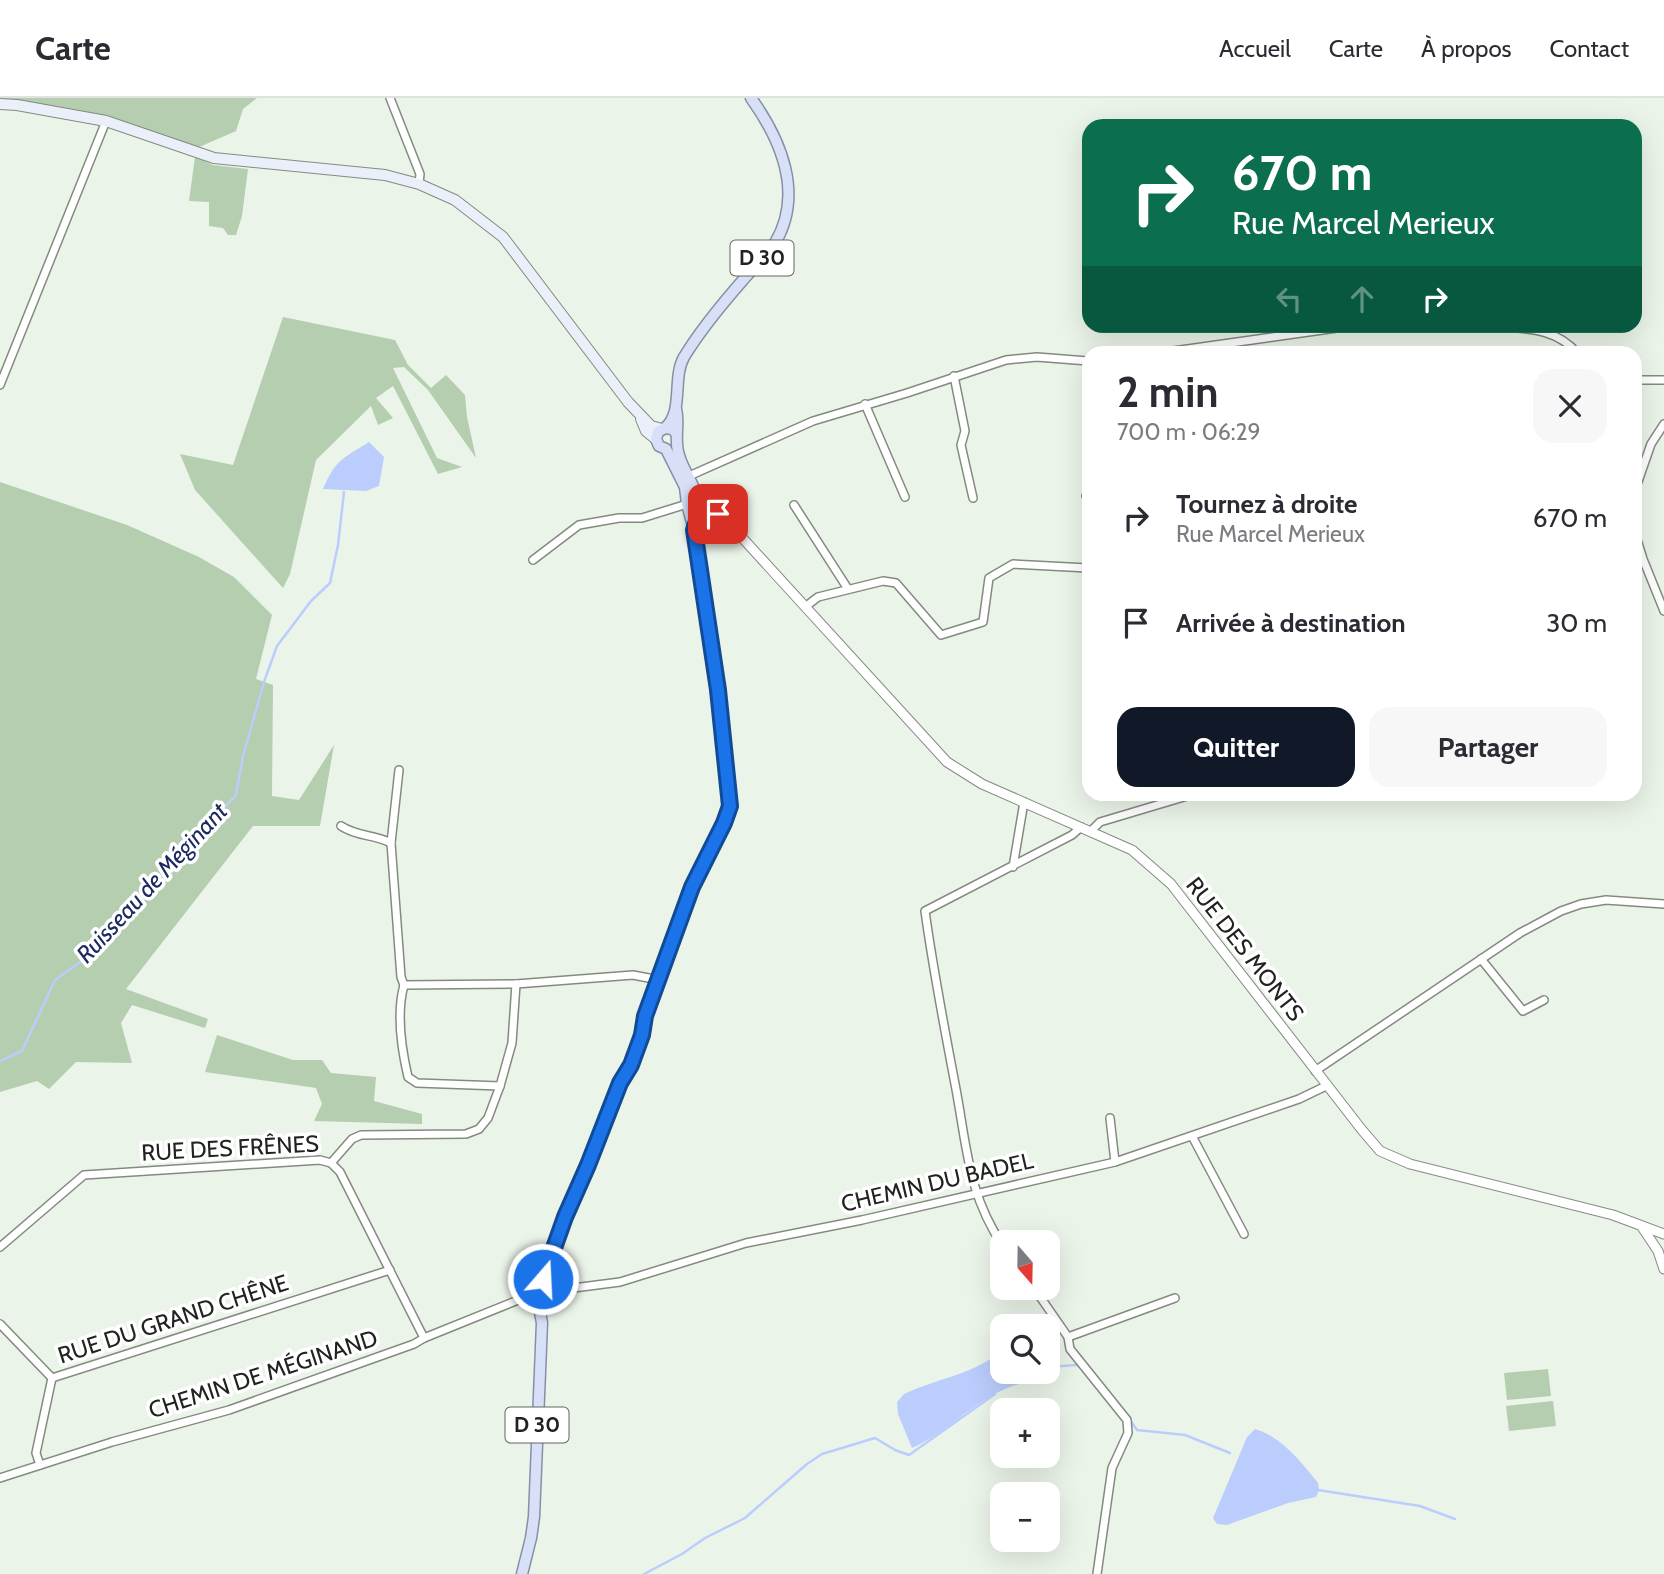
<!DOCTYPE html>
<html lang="fr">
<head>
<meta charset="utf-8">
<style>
  body { margin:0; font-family:Cabin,sans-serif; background:#f7f7f7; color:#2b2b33; height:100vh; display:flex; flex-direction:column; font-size:26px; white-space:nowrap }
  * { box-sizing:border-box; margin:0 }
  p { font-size:23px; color:#7c7c81 }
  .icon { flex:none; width:38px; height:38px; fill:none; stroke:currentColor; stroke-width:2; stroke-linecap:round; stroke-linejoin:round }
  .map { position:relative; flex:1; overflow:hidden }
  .sheet { position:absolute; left:1082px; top:248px; width:560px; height:455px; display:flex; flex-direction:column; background:#fff; border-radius:21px; box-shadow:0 7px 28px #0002 }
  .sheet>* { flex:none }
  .hud { position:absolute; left:1082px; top:21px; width:560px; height:214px; border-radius:21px; box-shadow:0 7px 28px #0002; background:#0b6e4f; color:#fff; overflow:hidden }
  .needle { width:46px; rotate:160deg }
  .fabs { position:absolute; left:990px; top:1132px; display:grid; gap:14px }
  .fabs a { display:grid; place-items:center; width:70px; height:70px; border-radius:14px; background:#fff; box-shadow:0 7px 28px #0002; font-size:35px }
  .pin { position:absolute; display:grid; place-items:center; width:60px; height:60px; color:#fff; margin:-30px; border-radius:14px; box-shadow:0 4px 10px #0006 }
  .me { position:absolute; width:77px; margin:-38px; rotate:19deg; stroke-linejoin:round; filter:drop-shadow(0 0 5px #0008) }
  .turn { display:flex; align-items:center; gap:24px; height:147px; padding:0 35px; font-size:32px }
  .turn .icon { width:91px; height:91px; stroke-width:2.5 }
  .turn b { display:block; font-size:49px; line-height:60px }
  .lanes { display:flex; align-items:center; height:66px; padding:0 35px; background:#0003; justify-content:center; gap:35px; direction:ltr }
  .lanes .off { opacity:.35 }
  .round { display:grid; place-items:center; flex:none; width:74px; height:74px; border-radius:21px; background:#f7f7f7 }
  .head { display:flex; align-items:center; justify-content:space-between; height:119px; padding:0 35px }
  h1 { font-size:42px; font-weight:700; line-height:52px }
  .button { display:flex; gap:14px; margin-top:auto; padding:14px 35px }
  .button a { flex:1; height:80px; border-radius:21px; background:#111827; color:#fff; font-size:28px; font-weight:700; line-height:80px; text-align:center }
  .button a+a { background:#f7f7f7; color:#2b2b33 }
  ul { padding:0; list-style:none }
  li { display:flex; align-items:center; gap:21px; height:105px; padding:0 35px }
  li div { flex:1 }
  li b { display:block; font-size:26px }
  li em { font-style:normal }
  header { display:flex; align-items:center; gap:42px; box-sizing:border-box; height:98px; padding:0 35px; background:#fff; border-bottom:2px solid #e1e1e2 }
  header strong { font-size:33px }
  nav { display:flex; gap:38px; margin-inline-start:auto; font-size:24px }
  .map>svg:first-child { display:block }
  .green { fill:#b4ceaf }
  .water { fill:#bbcdfd }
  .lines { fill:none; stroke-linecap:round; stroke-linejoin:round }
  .stream { stroke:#bbcdfd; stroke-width:2.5 }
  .minor-casing { stroke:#838b81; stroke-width:10 }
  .tertiary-casing { stroke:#838b81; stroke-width:11 }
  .secondary-casing { stroke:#838b81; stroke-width:12 }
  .primary-casing { stroke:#8590a7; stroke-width:13 }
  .minor { stroke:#fff; stroke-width:7 }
  .tertiary { stroke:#fff; stroke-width:9 }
  .secondary { stroke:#ebeffa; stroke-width:10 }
  .primary { stroke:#d7e0f6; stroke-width:10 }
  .route-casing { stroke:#114b97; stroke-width:18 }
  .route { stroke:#1a73e8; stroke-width:12 }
  .labels { text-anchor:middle; stroke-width:7; stroke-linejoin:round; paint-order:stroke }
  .shield { fill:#fff; stroke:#636562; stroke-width:2 }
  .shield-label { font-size:21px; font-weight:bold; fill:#20231f }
  .street-label { font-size:23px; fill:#20231f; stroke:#fff }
  .water-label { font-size:24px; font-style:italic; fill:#1b2a61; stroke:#fff }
</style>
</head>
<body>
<header>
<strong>Carte</strong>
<nav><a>Accueil</a><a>Carte</a><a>À propos</a><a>Contact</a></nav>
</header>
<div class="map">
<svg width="1664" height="1476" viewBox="0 0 1664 1476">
  <rect width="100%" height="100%" fill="#ebf4e9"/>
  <g class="green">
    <path d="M0 0H257L243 11 236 33 197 50 138 30 62 10Z"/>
    <path d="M195 59 213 67 248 71 242 118 236 137H228L223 130 209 128V104L189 103Z"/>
    <path d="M283 219 395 242 408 267 431 290 446 277 465 297 467 319 476 360 428 292 404 269 393 270 437 360 462 369 438 376 393 288 376 300 393 320 378 327 371 308 316 362 290 476 283 490 195 392 180 356 233 367Z"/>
    <path d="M0 384 127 427 199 459 234 479 272 517 256 581 273 587 272 698 299 702 334 647 320 728H253L126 891 208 921 205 930 132 907 121 925 132 965 76 964 49 991 37 983 0 994Z"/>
    <path d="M217 937 293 962H322L331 975 376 979 374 1003 422 1016V1026L314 1023 322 1006 316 990 205 974Z"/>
    <path d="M1548 1271 1551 1298 1507 1302 1504 1275Z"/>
    <path d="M1553 1303 1556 1328 1509 1333 1506 1308Z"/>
  </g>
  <g class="water">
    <path d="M369 344 384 359 379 388 366 393 323 391C336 361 342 361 369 344Z"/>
    <path d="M1003 1251V1274H1029L1030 1277 1023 1285C980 1295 951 1333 912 1350L898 1316 897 1304 904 1296C937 1280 975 1277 1003 1251Z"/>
    <path d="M1255 1331C1282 1339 1301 1364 1318 1385L1319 1392 1316 1399 1288 1405 1227 1427 1217 1426 1213 1420 1247 1339Z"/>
  </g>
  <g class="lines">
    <g class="stream">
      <path d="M0 963 22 953 55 882 83 862 236 697 243 658 265 581 277 548 311 503 330 485 338 447 344 394"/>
      <path d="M1087 1266 1094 1275"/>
      <path d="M1048 1269 1077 1267"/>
      <path d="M1130 1322 1137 1332 1185 1337 1230 1355"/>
      <path d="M1318 1392 1420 1408 1455 1421"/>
      <path d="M644 1476 682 1456 705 1440 745 1420 807 1366 822 1356 875 1340 895 1352 909 1357 995 1296"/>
    </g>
    <defs>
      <g id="minor">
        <path d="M390 0 420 76 419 86"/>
        <path d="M1489 228C1523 231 1555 228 1578 256"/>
        <path d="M1152 256 1351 228"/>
        <path d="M954 278 965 333 961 347 973 400"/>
        <path d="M1634 282H1664"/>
        <path d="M0 287 106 23"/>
        <path d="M865 306 905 399"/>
        <path d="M689 378 813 323 907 295 1006 262 1037 259 1088 263"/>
        <path d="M1634 395 1651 346 1664 326"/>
        <path d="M1086 398 1088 394"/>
        <path d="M794 407 848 491"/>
        <path d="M1634 432 1643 461 1664 513"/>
        <path d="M533 462 579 427 619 420H642L687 406"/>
        <path d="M805 509 818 499 883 483 896 485 941 537 983 524 989 480 1013 466 1088 470"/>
        <path d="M399 672 391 745 401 879 404 887"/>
        <path d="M341 728C358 739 373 736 391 745"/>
        <path d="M1091 733 1100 724 1194 696"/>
        <path d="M1013 769 1024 704"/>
        <path d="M1481 861 1523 913 1544 902"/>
        <path d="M404 887 516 886 633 877 659 882"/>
        <path d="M404 887C396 916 401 949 408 979L417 985 500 988"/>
        <path d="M1315 973 1520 835 1561 813 1581 806 1606 802 1664 806"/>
        <path d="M1110 1020 1115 1064"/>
        <path d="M1192 1038 1244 1136"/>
        <path d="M331 1065 352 1041 361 1037 466 1036 479 1031 488 1020 500 988 512 945 516 886"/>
        <path d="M1003 1148C967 1095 967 1047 955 986 944 928 933 871 925 813L1072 737 1081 729"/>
        <path d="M0 1149 84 1077 320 1062 331 1065 340 1074 424 1240"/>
        <path d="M1034 1190 1068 1239 1070 1251 1127 1322 1128 1335 1112 1370 1097 1476"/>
        <path d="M550 1193 620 1184 746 1145 862 1122 1115 1064 1299 1001 1326 988"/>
        <path d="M0 1226 52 1280"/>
        <path d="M1068 1239 1175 1200"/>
        <path d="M52 1280 390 1172"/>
        <path d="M40 1367 36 1355 52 1280"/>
        <path d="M0 1380 112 1344 229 1312 414 1246 424 1240 533 1196"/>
      </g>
      <g id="tertiary">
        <path d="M704 402 715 410 947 664 982 686 1132 752 1171 786 1362 1032 1380 1053 1410 1066 1613 1117 1664 1136"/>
        <path d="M1642 1129 1658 1153 1664 1171"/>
      </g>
      <g id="secondary">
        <path d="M0 6 17 7 106 23 214 60 385 77 419 86 455 102 503 139 628 304 651 328 662 331"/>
        <path d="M641 321 646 333 656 341"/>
      </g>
      <g id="primary">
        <path d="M676 311C679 323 676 333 677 345 677 362 690 379 696 395"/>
        <path d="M665 330C684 314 672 280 684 259 701 231 722 206 743 182 753 170 767 158 775 145 804 96 781 42 751 0"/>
        <path d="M695 429 700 412 704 404 702 398 696 395"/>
        <path d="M541 1186 565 1119 588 1067 620 985 631 966 642 937 645 918 692 789 724 725 730 708 717 591 694 432 687 406 685 389 666 351 659 348 656 341 658 334 665 330 672 331 676 335"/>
        <circle cx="541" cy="1195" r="9"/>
        <path d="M522 1476 531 1440 534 1419 542 1225 538 1203"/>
      </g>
    </defs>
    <use href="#minor" class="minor-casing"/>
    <use href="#tertiary" class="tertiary-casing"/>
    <use href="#secondary" class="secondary-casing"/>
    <use href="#primary" class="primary-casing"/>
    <use href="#minor" class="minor"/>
    <use href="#tertiary" class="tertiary"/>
    <use href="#secondary" class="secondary"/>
    <use href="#primary" class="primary"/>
  </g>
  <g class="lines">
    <defs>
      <path id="route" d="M543 1181 565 1119 588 1067 620 985 631 967 642 937 645 918 692 789 724 725 730 708 718 592 694 432 701 411 718 416"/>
    </defs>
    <use href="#route" class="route-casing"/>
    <use href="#route" class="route"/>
  </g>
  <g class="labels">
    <g class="shield">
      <rect x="730.5" y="142.5" width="63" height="35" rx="5"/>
      <rect x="505.5" y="1309.5" width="63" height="35" rx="5"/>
    </g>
    <g class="shield-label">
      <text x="762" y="167">D 30</text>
      <text x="537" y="1334">D 30</text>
    </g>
    <g class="street-label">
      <text transform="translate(1245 851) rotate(52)" y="8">RUE DES MONTS</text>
      <text transform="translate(230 1050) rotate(-3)" y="8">RUE DES FRÊNES</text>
      <text transform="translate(937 1084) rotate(-13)" y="8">CHEMIN DU BADEL</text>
      <text transform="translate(173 1221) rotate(-18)" y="8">RUE DU GRAND CHÊNE</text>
      <text transform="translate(263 1276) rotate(-18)" y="8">CHEMIN DE MÉGINAND</text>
    </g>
    <g class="water-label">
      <text transform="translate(152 785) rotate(-47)" y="8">Ruisseau de Méginant</text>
    </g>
  </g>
</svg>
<div class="fabs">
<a><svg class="needle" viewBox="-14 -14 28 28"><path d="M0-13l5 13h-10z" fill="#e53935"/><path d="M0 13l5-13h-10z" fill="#7c7c81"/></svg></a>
<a><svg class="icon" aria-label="search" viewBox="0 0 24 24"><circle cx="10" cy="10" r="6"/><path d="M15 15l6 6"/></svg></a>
<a>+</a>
<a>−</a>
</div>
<div class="pin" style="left:718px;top:416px;background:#d93025"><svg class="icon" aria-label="arrive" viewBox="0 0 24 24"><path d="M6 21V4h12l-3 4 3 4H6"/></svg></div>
<svg class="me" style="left:543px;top:1181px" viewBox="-20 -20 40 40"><circle r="17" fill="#1a73e8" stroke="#fff" stroke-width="3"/><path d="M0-11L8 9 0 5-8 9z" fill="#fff"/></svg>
<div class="hud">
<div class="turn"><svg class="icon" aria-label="right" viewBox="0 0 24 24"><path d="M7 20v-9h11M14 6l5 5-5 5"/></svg><div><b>670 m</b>Rue Marcel Merieux</div></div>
<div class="lanes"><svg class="icon off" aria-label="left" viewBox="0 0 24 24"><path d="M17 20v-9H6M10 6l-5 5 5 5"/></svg><svg class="icon off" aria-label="ahead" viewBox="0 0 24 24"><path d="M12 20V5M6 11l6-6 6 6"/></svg><svg class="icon" aria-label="right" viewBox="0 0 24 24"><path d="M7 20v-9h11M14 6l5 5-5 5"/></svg></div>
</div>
<section class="sheet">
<div class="head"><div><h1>2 min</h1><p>700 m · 06:29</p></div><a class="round"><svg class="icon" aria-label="close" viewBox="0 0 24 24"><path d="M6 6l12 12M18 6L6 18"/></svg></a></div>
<ul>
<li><svg class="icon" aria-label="right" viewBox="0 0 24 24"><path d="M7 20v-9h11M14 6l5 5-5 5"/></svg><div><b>Tournez à droite</b><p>Rue Marcel Merieux</p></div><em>670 m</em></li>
<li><svg class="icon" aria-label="arrive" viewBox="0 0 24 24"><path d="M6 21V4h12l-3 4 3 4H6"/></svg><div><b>Arrivée à destination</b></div><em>30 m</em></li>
</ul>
<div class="button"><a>Quitter</a><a>Partager</a></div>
</section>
</div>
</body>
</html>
